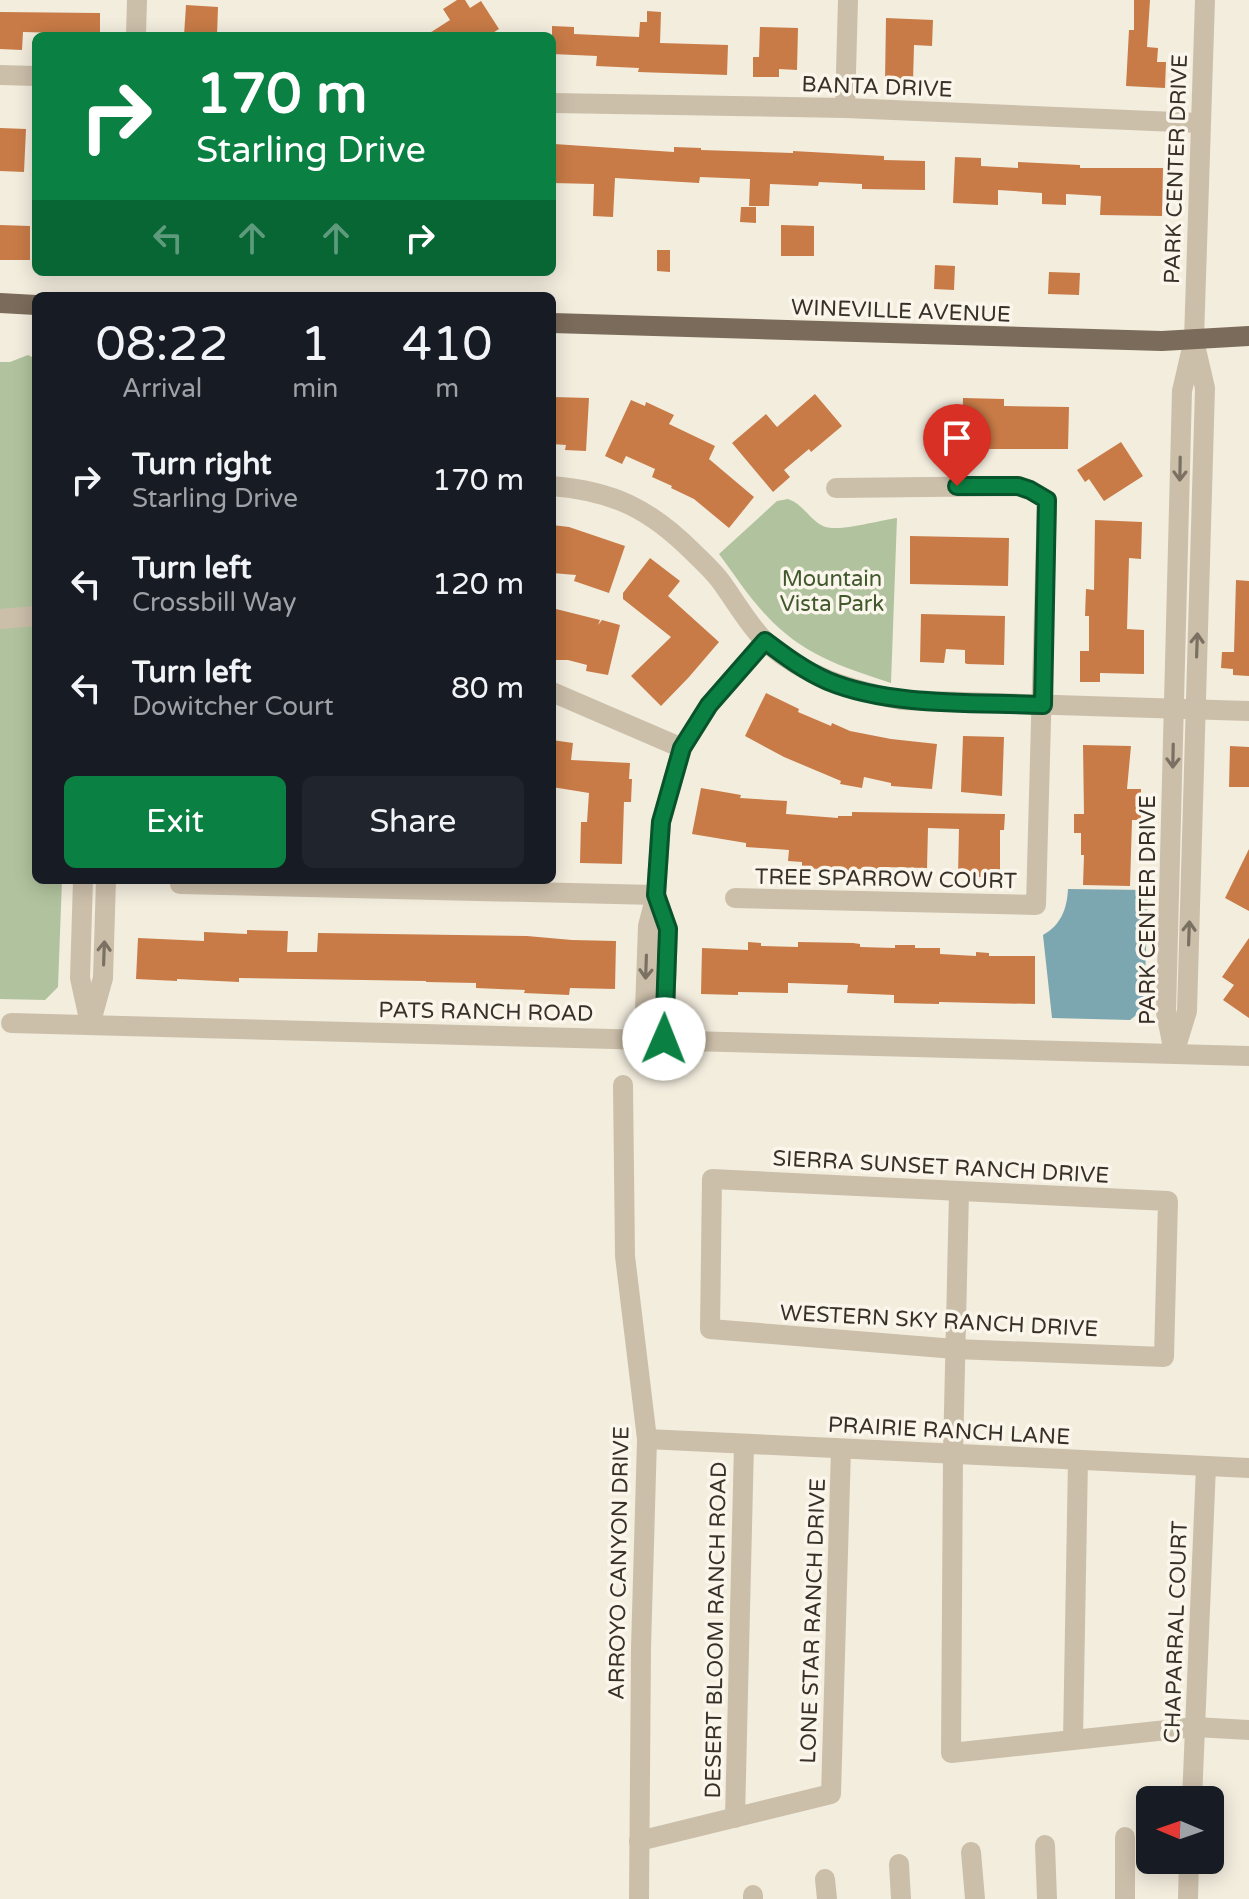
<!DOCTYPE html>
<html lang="en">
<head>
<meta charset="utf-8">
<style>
  body { margin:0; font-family:"Varela Round",sans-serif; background:#20242c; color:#f1f3f6; height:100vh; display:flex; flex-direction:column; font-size:30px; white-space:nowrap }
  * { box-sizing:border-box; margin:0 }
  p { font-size:26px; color:#9ea1a6 }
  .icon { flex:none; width:44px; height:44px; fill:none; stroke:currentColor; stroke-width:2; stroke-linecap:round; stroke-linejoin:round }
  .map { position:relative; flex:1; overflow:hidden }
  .details { position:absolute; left:32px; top:292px; width:524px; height:592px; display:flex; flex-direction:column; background:#171b24; border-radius:12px; box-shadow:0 4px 20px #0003 }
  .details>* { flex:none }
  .top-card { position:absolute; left:32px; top:32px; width:524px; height:244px; border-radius:12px; box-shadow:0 4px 20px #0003; background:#0b8043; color:#fff; overflow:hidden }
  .needle { width:52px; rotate:272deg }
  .controls { position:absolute; left:1136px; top:1786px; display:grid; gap:16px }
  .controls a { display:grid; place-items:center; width:88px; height:88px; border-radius:12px; background:#171b24; box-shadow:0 4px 20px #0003; font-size:40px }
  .pin { position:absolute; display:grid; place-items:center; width:68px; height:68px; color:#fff; margin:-82px -34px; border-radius:50% 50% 50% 0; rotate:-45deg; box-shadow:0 0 8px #0007 }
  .pin .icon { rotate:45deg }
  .me { position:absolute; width:88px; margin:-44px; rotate:1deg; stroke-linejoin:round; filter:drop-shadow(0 0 6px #0008) }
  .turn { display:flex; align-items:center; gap:28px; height:168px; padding:0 32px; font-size:36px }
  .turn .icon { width:104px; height:104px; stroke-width:2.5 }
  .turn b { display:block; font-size:56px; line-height:68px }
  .lanes { display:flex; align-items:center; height:76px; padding:0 32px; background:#0003; justify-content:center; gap:40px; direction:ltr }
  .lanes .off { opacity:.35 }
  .eta { display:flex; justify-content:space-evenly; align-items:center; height:136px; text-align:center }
  .eta b { font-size:48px; font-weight:600; line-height:56px }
  .primary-button { display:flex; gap:16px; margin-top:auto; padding:16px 32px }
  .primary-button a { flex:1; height:92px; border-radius:12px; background:#0b8043; color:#fff; font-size:32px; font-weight:600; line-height:92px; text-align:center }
  .primary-button a+a { background:#20242c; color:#f1f3f6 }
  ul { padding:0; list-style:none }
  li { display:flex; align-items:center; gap:24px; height:104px; padding:0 32px }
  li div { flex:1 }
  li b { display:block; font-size:30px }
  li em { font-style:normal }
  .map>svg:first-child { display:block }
  .green { fill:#b1c39e }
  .water { fill:#7ca7b1 }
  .building { fill:#c87b47 }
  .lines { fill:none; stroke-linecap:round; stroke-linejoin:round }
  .minor { stroke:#ccbfaa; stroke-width:20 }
  .major { stroke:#7b6b5a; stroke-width:20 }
  .oneway { stroke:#7b7163 }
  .route-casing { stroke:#07532c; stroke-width:20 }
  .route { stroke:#0b8043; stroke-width:14 }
  .labels { text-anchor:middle; stroke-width:7; stroke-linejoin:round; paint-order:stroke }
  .street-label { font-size:22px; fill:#393129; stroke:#faf6eb }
  .park-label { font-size:22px; fill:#41582c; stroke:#faf6eb }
</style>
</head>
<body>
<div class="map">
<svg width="1249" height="1899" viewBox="0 0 1249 1899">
  <rect width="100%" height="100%" fill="#f3edde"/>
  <g class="green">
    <path d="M28 355 36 359V880H62L58 987 45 1000 0 999V362H10Z"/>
    <path d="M788 499C803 504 809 519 823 526 837 533 880 520 897 518L891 683C842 667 801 654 765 614 748 596 734 574 719 554L777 501Z"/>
  </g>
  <path class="water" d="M1068 889 1148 890 1144 1009 1130 1020 1052 1018 1043 935C1061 925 1067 909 1068 889Z"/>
  <g class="building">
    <path d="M457 0H465L470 8 481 1 499 29 488 36H425L450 20 443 9Z"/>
    <path d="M1134 0H1150L1147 47 1158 48 1157 62H1166L1165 88 1126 86 1129 30H1134Z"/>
    <path d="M186 5 218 7 217 36H184Z"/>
    <path d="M647 11 661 12 660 43 728 45 727 75 638 72 639 68 596 66 597 56 552 54V26L574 27V34L639 37 640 22H647Z"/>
    <path d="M0 12 100 13V36H61V33L23 32 22 50 0 49Z"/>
    <path d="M886 18 933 20 932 46 914 45 913 82H885Z"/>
    <path d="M760 27 798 28 797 70 779 69V77H753V57H759Z"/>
    <path d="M0 128 26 129 24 172 0 171Z"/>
    <path d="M554 144 674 152V147L701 148V150L793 153V151L884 156V160L925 161V190L862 189V184L819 182 818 186 770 184 769 206H749L750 179 700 177 699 183 615 178 613 217 593 216 594 184 553 183Z"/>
    <path d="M955 157 981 158V166L1018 168V162L1080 165V168H1163L1162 216 1100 215 1101 196 1066 194V205L1042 204V193L998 190V205L953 203Z"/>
    <path d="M741 207H756V223L740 222Z"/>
    <path d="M0 225 30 226V260H0Z"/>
    <path d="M781 225 814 226V256H781Z"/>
    <path d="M657 250H670V272L657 271Z"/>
    <path d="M935 265 955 266 954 290 934 289Z"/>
    <path d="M1049 272 1080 273 1079 295 1048 294Z"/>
    <path d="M815 394 842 426 811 452 809 449 784 470 790 477 773 492 732 443 766 414 777 427Z"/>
    <path d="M553 397 589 398 586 451 565 450 566 445 552 444Z"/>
    <path d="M963 398 1004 399V406L1069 407 1068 449H962Z"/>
    <path d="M631 400 645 406 646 402 674 415 669 424 715 446 709 459 754 497 729 528 694 499 671 488 672 486 652 477 655 469 626 456 622 464 605 456Z"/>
    <path d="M1121 442 1143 476 1104 501 1089 479 1085 482 1077 470Z"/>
    <path d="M1095 520 1142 522 1141 559 1129 558 1127 629 1144 630V674L1100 673V682H1080V651H1089V616H1085L1086 589 1094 590Z"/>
    <path d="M552 525 569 527 625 546 609 593 574 581 576 575 552 573Z"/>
    <path d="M910 536 1009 538 1008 586 910 584Z"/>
    <path d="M650 558 680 581 668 596 719 642 689 677 661 706 631 676 671 637 623 599V593Z"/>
    <path d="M1236 580 1249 581V676L1233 675V669L1221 668 1222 652H1234Z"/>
    <path d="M552 608 600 620 598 625 602 620 620 625 608 675 586 671 587 665 568 660H552Z"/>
    <path d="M921 614 1005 616 1004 665 967 664 965 663V650L946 649 944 663 920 662Z"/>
    <path d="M766 693 799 709 798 712 831 726 832 723 850 731 891 739 937 744 932 789 891 786V783L864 777 862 788 840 784 841 781 784 757 745 736Z"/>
    <path d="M963 736 1004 737 1002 796 961 792Z"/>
    <path d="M552 740 573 743 571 760 630 763 629 779H632L631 802H624L622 864 580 863 581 822H587L589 793 552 787Z"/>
    <path d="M1083 745 1131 746 1127 789H1141V820H1132L1130 886 1083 885 1084 855H1081V833H1074V814H1084Z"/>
    <path d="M1230 746 1249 747V787H1229Z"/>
    <path d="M701 788 741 795 740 798 787 801 786 814 838 818V816H852V812L1005 814 1004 830H1000V877H958L959 829 928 828 927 868 881 867V869H855V871L802 868V862L788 861 789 850 746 847V843L692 834Z"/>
    <path d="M1249 849V911L1225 898Z"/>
    <path d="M247 930 288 931 287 952H317L318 933 527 936 572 940 616 941 615 989 570 988 569 995 524 993 525 990 476 988V983L426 982V981L239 978V982L177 979V981L136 979 138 938 204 941V932L247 934Z"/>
    <path d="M1249 938V1018L1223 1000 1234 985 1222 977Z"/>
    <path d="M748 942 761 943V946L798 947V942L853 943 860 944V947L895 948V945H915V948H940V954L976 956V952L989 953V956H1035V1004L939 1002V1004L894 1003V995L847 993 848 985 788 983V993L738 992V995L701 994 702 948 748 950Z"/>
  </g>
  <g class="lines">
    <g class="minor">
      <path d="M136 36 137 0"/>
      <path d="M0 75 36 76"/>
      <path d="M552 103 845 108 1200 123"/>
      <path d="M845 108 848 0"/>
      <path d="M552 486C613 491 650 509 693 552 702 561 711 569 719 579 733 597 750 628 767 643 805 677 852 690 901 700L1249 711"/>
      <path d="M0 619 36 616"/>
      <path d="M552 692 682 748"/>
      <path d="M83 880 80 978 89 1019"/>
      <path d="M180 884 656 895"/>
      <path d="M656 895 668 929 664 1039"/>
      <path d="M735 898 1036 905 1047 500 1030 490 1018 486 836 488"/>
      <path d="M11 1023 1249 1056"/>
      <path d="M90 1025 103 978 106 880"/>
      <path d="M644 1039 648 926 656 895 661 822 682 748 709 705 765 641"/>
      <path d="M1175 1050 1187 1011 1205 388 1195 345"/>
      <path d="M1174 1053 1166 1012 1182 391 1194 339 1205 0"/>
      <path d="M623 1085 625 1256 647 1439 641 1648 639 1899"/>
      <path d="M712 1179 1168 1201 1164 1357 955 1349 710 1329Z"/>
      <path d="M959 1192 953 1454 951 1753 1195 1727 1249 1730"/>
      <path d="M647 1439 1249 1468"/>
      <path d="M1073 1740 1078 1460"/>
      <path d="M1192 1800 1206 1466"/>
      <path d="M735 1818 744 1444"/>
      <path d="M1125 1837V1899"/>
      <path d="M639 1841 831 1794 841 1449"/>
      <path d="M1045 1845 1047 1899"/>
      <path d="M971 1852 975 1899"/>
      <path d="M899 1864 901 1899"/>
      <path d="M825 1879 827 1899"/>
      <path d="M753 1895V1899"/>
      <path d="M1188 1899 1189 1860"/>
    </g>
    <g class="major">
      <path d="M0 303 36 305"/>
      <path d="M552 323 1162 341 1249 336"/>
    </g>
  </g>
  <defs><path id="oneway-shaft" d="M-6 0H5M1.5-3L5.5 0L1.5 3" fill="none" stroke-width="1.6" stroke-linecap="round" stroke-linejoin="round" transform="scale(2)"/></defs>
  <g class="oneway">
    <use href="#oneway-shaft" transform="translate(1180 469) rotate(91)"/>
    <use href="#oneway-shaft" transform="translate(1197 645) rotate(-88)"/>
    <use href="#oneway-shaft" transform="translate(1173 756) rotate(91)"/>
    <use href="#oneway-shaft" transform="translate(1189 933) rotate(-88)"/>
    <use href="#oneway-shaft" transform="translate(104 953) rotate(-88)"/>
    <use href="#oneway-shaft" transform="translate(646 967) rotate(92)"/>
  </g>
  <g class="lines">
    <defs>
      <path id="route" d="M664 1039 668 929 656 895 661 822 682 748 709 705 765 641C785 656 805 671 828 681 891 707 975 702 1043 705L1047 500 1030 490 1018 486H957"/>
    </defs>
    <use href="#route" class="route-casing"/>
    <use href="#route" class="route"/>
  </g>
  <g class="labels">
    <g class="street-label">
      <text transform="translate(877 86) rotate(2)" y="8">BANTA DRIVE</text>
      <text transform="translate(1175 169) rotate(-88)" y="8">PARK CENTER DRIVE</text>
      <text transform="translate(901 310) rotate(2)" y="8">WINEVILLE AVENUE</text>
      <text transform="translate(886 878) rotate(1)" y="8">TREE SPARROW COURT</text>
      <text transform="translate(1147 910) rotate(-90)" y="8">PARK CENTER DRIVE</text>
      <text transform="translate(486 1011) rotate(1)" y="8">PATS RANCH ROAD</text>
      <text transform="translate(941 1166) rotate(3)" y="8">SIERRA SUNSET RANCH DRIVE</text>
      <text transform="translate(939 1320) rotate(3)" y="8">WESTERN SKY RANCH DRIVE</text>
      <text transform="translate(949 1430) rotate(3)" y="8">PRAIRIE RANCH LANE</text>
      <text transform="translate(618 1563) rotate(-89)" y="8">ARROYO CANYON DRIVE</text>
      <text transform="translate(812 1621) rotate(-88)" y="8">LONE STAR RANCH DRIVE</text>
      <text transform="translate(715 1630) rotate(-89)" y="8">DESERT BLOOM RANCH ROAD</text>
      <text transform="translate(1175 1632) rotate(-88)" y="8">CHAPARRAL COURT</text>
    </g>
    <g class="park-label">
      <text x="832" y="586">Mountain<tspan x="832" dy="25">Vista Park</tspan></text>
    </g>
  </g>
</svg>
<div class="controls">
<a><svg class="needle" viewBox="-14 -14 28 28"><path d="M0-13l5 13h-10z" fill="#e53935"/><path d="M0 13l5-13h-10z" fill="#9ea1a6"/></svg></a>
</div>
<div class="pin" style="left:957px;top:486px;background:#d93025"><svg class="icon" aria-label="arrive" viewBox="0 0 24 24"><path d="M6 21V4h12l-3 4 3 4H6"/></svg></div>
<svg class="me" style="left:664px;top:1039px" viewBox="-20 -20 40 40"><circle r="19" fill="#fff"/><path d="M0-13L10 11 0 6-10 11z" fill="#0b8043"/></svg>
<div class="top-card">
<div class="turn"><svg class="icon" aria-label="right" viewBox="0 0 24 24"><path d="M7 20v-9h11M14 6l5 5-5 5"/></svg><div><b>170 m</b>Starling Drive</div></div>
<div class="lanes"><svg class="icon off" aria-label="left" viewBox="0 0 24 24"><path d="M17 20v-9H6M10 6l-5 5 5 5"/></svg><svg class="icon off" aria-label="ahead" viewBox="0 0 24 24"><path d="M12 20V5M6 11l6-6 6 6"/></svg><svg class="icon off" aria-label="ahead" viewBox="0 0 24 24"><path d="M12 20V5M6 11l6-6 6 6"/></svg><svg class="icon" aria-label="right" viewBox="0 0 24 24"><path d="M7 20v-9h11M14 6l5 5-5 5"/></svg></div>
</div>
<section class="details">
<div class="eta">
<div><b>08:22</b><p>Arrival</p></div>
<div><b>1</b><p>min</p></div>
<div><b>410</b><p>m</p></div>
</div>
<ul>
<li><svg class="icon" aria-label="right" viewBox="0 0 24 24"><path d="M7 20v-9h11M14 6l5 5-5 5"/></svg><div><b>Turn right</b><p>Starling Drive</p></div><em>170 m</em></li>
<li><svg class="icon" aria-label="left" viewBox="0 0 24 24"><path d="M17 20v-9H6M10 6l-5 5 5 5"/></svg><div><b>Turn left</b><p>Crossbill Way</p></div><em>120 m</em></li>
<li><svg class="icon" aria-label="left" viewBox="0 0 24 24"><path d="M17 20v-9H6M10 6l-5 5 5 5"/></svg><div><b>Turn left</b><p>Dowitcher Court</p></div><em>80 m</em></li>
</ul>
<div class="primary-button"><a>Exit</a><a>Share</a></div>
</section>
</div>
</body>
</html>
